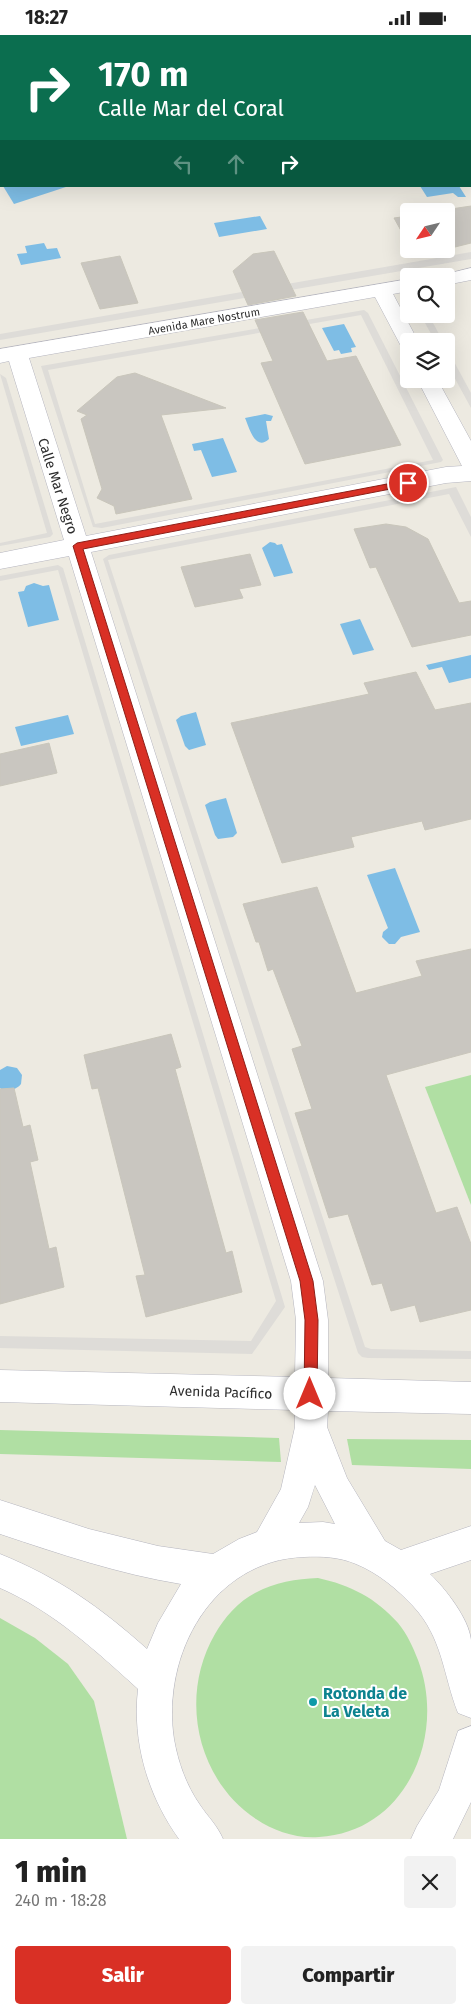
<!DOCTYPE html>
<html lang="es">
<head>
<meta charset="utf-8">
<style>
  body { margin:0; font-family:"Fira Sans",sans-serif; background:#f2f2f2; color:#222; height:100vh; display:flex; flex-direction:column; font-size:19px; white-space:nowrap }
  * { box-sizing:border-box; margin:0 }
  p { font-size:16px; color:#767676 }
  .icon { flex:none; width:28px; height:28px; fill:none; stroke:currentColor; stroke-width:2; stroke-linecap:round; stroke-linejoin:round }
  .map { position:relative; height:1804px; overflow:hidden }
  .drawer { display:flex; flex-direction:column; background:#fff; flex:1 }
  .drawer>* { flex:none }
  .banner { position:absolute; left:0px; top:0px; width:471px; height:152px; box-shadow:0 5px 20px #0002; background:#0b6e4f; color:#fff; overflow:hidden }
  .needle { width:32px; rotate:235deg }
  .fabs { position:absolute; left:400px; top:168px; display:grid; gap:10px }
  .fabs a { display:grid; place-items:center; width:55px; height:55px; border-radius:5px; background:#fff; box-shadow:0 5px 20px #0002; font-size:25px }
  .pin { position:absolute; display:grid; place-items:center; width:42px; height:42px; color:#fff; margin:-21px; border:2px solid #fff; border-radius:50%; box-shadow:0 1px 5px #0007 }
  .me { position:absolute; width:55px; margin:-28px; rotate:0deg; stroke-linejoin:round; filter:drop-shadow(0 0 4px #0008) }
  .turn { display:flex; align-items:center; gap:18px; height:105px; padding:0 15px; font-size:22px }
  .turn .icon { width:65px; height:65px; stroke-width:2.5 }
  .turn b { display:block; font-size:35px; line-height:42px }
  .lanes { display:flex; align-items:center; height:48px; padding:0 15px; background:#0003; justify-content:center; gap:25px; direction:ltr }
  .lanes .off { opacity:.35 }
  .round { display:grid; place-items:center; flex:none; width:52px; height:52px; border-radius:5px; background:#f2f2f2 }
  .headline { display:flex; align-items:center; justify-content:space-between; height:85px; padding:0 15px }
  h1 { font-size:30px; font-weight:800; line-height:38px }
  .action { display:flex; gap:10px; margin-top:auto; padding:10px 15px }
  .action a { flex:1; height:58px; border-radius:5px; background:#d93025; color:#fff; font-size:20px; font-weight:800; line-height:58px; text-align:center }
  .action a+a { background:#f2f2f2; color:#222 }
  .status { display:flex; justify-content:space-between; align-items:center; height:35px; padding:0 25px; background:#fff; direction:ltr }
  .status svg { height:14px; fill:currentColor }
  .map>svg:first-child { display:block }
  .green { fill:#b0dfa3 }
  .plaza { fill:#dedcd8; fill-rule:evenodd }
  .water { fill:#7ebde5 }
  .building { fill:#c9c6c0; stroke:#c9c6bb }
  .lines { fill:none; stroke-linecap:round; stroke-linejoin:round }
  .minor-casing { stroke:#b5b5bf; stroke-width:1 }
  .minor { fill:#fff; fill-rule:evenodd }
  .route { fill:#d93025; stroke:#8d1f18 }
  .culture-dot { fill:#0f9aa8; stroke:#fff; stroke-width:2 }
  .labels { text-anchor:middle; stroke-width:4; stroke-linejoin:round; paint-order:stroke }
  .far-street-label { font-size:11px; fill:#2d2d2d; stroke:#fff }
  .street-label { font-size:14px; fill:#2d2d2d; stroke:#fff }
  .near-culture-label { font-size:16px; font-weight:bold; fill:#0d838f; stroke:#fff; text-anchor:start }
</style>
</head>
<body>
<div class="status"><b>18:27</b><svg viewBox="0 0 49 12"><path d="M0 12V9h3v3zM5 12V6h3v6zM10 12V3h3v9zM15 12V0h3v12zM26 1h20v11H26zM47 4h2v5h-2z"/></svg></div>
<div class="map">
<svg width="471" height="1804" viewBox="0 0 471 1804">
  <rect width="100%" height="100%" fill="#edeae1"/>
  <g class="green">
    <path d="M471 1040V1170L425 1052Z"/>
    <path d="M0 1395 279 1403 281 1427 0 1419Z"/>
    <path d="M347 1404 471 1405V1434L352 1430Z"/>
    <path d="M318 1543C350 1550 376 1563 398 1588 407 1599 413 1612 418 1625 447 1701 406 1797 319 1802 297 1804 274 1796 256 1784 196 1744 179 1661 215 1599 224 1583 239 1566 255 1558 275 1547 296 1544 318 1543Z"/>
    <path d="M0 1583 35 1603 68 1629 94 1666 127 1804H0Z"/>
  </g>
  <g class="plaza">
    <path d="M471 217V224L0 305V299Z"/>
    <path d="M364 275 368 278 443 425 441 427 102 493 93 492 41 331ZM361 280 433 425 95 489 48 335Z"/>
    <path d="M420 279H428L443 306H435Z"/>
    <path d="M446 312 471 358V373L446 327Z"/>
    <path d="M0 339 6 343 53 499 50 502 0 511V508L47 498Z"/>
    <path d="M456 452 471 482V502L449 459 108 525 365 1312 371 1314 471 1316V1324L368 1323 362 1322 358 1318 103 524 109 520Z"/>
    <path d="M58 530 63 533 285 1272 252 1319 0 1313V1301L251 1306 276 1266 58 535 0 546V541Z"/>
  </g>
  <g class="water">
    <path d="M0 0H471V41L470 1H1L0 150Z"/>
    <path d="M3 151H69L14 169Z"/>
    <path d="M420 151H459L466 162H458L453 158 427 162Z"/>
    <path d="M260 181 267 194 219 202 214 188Z"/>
    <path d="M44 208 47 214 57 213 61 223 21 230 17 219 27 218 25 211Z"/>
    <path d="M344 289 356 312 351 313 352 317 341 319 339 315 334 316 322 293Z"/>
    <path d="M265 379 273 381 271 386H266L269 404C255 417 249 392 245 383Z"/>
    <path d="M223 403 237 437 212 442 201 415 194 416 192 409Z"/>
    <path d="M270 507 275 508 277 510 282 509 293 538 274 542 262 513Z"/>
    <path d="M34 548 43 551 49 550 59 585 28 592 18 557 24 556 26 551Z"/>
    <path d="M360 584 374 615 353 620 340 589Z"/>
    <path d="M471 620V643L449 648 442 632 429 635 426 630Z"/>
    <path d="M196 677 206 710 189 715 185 711 176 685 181 681Z"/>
    <path d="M68 680 74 699 21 711 15 692Z"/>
    <path d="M226 763 237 798 233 802 218 804 215 800 205 770 210 767Z"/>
    <path d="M395 833 420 897 401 902 395 909H389L382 902 383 897 388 893 367 840Z"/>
    <path d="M7 1031 17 1033 22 1040 21 1049C16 1055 6 1058 0 1053V1035Z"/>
  </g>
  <g class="building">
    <path d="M471 171V208L451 213 413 219 410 214H446V176H438Z"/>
    <path d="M409 181V210L394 183Z"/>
    <path d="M274 216 296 261 248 270 233 236 253 219Z"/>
    <path d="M120 221 138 268 100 274 81 228Z"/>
    <path d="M303 277 327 326 356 321 401 410 305 429 261 328 273 326 255 285Z"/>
    <path d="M135 338 226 373 161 380 192 464 116 479 114 471 97 463 102 454 81 384 87 380 77 376 117 342Z"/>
    <path d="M386 489 406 492 428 504 459 568 471 566V600L412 612 376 532 370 533 354 494Z"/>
    <path d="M250 519 261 550 239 554 243 563 195 572 181 532Z"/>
    <path d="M416 637 435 675 471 668V784L425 795 422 786 351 802 354 812 282 828 231 688 369 659 364 648Z"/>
    <path d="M49 708 57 738 0 751V719Z"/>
    <path d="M317 852 356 958 422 941 416 926 471 914V1017L386 1040 436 1178 457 1172 471 1209V1275L420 1287 415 1270 391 1276 382 1248 372 1250 348 1179 329 1183 295 1078 312 1074 292 1014 302 1011 273 934 268 936 259 907H256L243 869Z"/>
    <path d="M171 999 181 1032 175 1034 226 1218 232 1216 242 1257 146 1282 136 1241 145 1240 98 1053 92 1054 84 1020Z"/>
    <path d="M14 1053 23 1092 30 1090 38 1125 30 1127 49 1214 56 1212 64 1252 0 1269V1054Z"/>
  </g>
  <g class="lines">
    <defs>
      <g id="minor">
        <path d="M471 233V245L446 250V241H438Z"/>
        <path d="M409 244V256L393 259 418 306H409V315L402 313 375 262 29 323 86 501 446 432 462 431 417 344H437L471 406V446L446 448 91 517 323 1246 328 1285V1343L471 1347V1379L328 1376 327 1392 347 1443 385 1506 401 1515 471 1491V1525L430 1539C445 1553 469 1584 471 1605 471 1630 471 1658 471 1683L458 1678C443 1640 443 1603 413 1571 397 1554 378 1538 356 1529 340 1522 321 1521 304 1522 213 1525 161 1619 174 1704 178 1727 186 1750 200 1770 208 1782 217 1790 223 1804H179C148 1761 132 1707 138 1654 96 1616 53 1576 0 1553V1519C59 1543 100 1572 147 1614L158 1588 181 1549C119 1539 60 1519 0 1499V1465L89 1494 158 1511 213 1519 239 1504 257 1497 281 1454 295 1392V1375L0 1367V1335L295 1342 296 1285 291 1246 69 521 0 534V518L64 505 9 326 0 328V314ZM315 1450 335 1489 323 1487 299 1488 308 1472Z"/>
        <path d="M471 1691V1767L453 1804H411L417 1791 439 1755 458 1696Z"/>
      </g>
    </defs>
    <use href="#minor" class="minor-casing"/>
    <use href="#minor" class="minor"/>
  </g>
  <path class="route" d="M408 445 412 448 411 450 83 514 313 1246 318 1285 317 1359 315 1364 310 1366 306 1364 304 1359 305 1285 300 1246 73 511 77 508Z"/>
  <circle class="culture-dot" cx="313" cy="1667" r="5"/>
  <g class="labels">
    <g class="far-street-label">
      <text transform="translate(204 286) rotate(-10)" y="4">Avenida Mare Nostrum</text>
    </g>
    <g class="street-label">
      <text transform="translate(58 451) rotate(72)" y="5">Calle Mar Negro</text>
      <text transform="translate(221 1357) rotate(2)" y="5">Avenida Pacífico</text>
    </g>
    <g class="near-culture-label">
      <text x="323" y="1664">Rotonda de<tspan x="323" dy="18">La Veleta</tspan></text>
    </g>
  </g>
</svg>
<div class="fabs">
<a><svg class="needle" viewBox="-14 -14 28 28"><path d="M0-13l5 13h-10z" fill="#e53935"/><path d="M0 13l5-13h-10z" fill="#767676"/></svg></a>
<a><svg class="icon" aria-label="search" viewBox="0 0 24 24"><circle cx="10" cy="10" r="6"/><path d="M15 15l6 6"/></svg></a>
<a><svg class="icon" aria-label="layers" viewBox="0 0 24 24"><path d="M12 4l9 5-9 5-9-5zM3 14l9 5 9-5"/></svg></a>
</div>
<div class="pin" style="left:408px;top:448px;background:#d93025"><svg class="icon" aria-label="arrive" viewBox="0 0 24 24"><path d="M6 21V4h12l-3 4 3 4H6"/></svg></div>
<svg class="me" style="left:310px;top:1359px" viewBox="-20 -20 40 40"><circle r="19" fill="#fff"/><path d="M0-13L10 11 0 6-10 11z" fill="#d93025"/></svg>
<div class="banner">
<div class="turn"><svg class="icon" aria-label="right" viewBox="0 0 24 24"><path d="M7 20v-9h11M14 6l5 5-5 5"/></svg><div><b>170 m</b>Calle Mar del Coral</div></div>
<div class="lanes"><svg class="icon off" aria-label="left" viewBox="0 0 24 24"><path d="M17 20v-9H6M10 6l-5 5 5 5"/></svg><svg class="icon off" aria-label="ahead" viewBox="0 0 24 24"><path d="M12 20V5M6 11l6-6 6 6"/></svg><svg class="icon" aria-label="right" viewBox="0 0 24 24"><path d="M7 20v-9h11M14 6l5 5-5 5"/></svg></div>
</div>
</div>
<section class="drawer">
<div class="headline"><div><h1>1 min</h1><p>240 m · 18:28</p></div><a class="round"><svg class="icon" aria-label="close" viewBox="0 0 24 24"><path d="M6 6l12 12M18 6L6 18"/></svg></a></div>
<div class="action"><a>Salir</a><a>Compartir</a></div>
</section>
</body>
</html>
